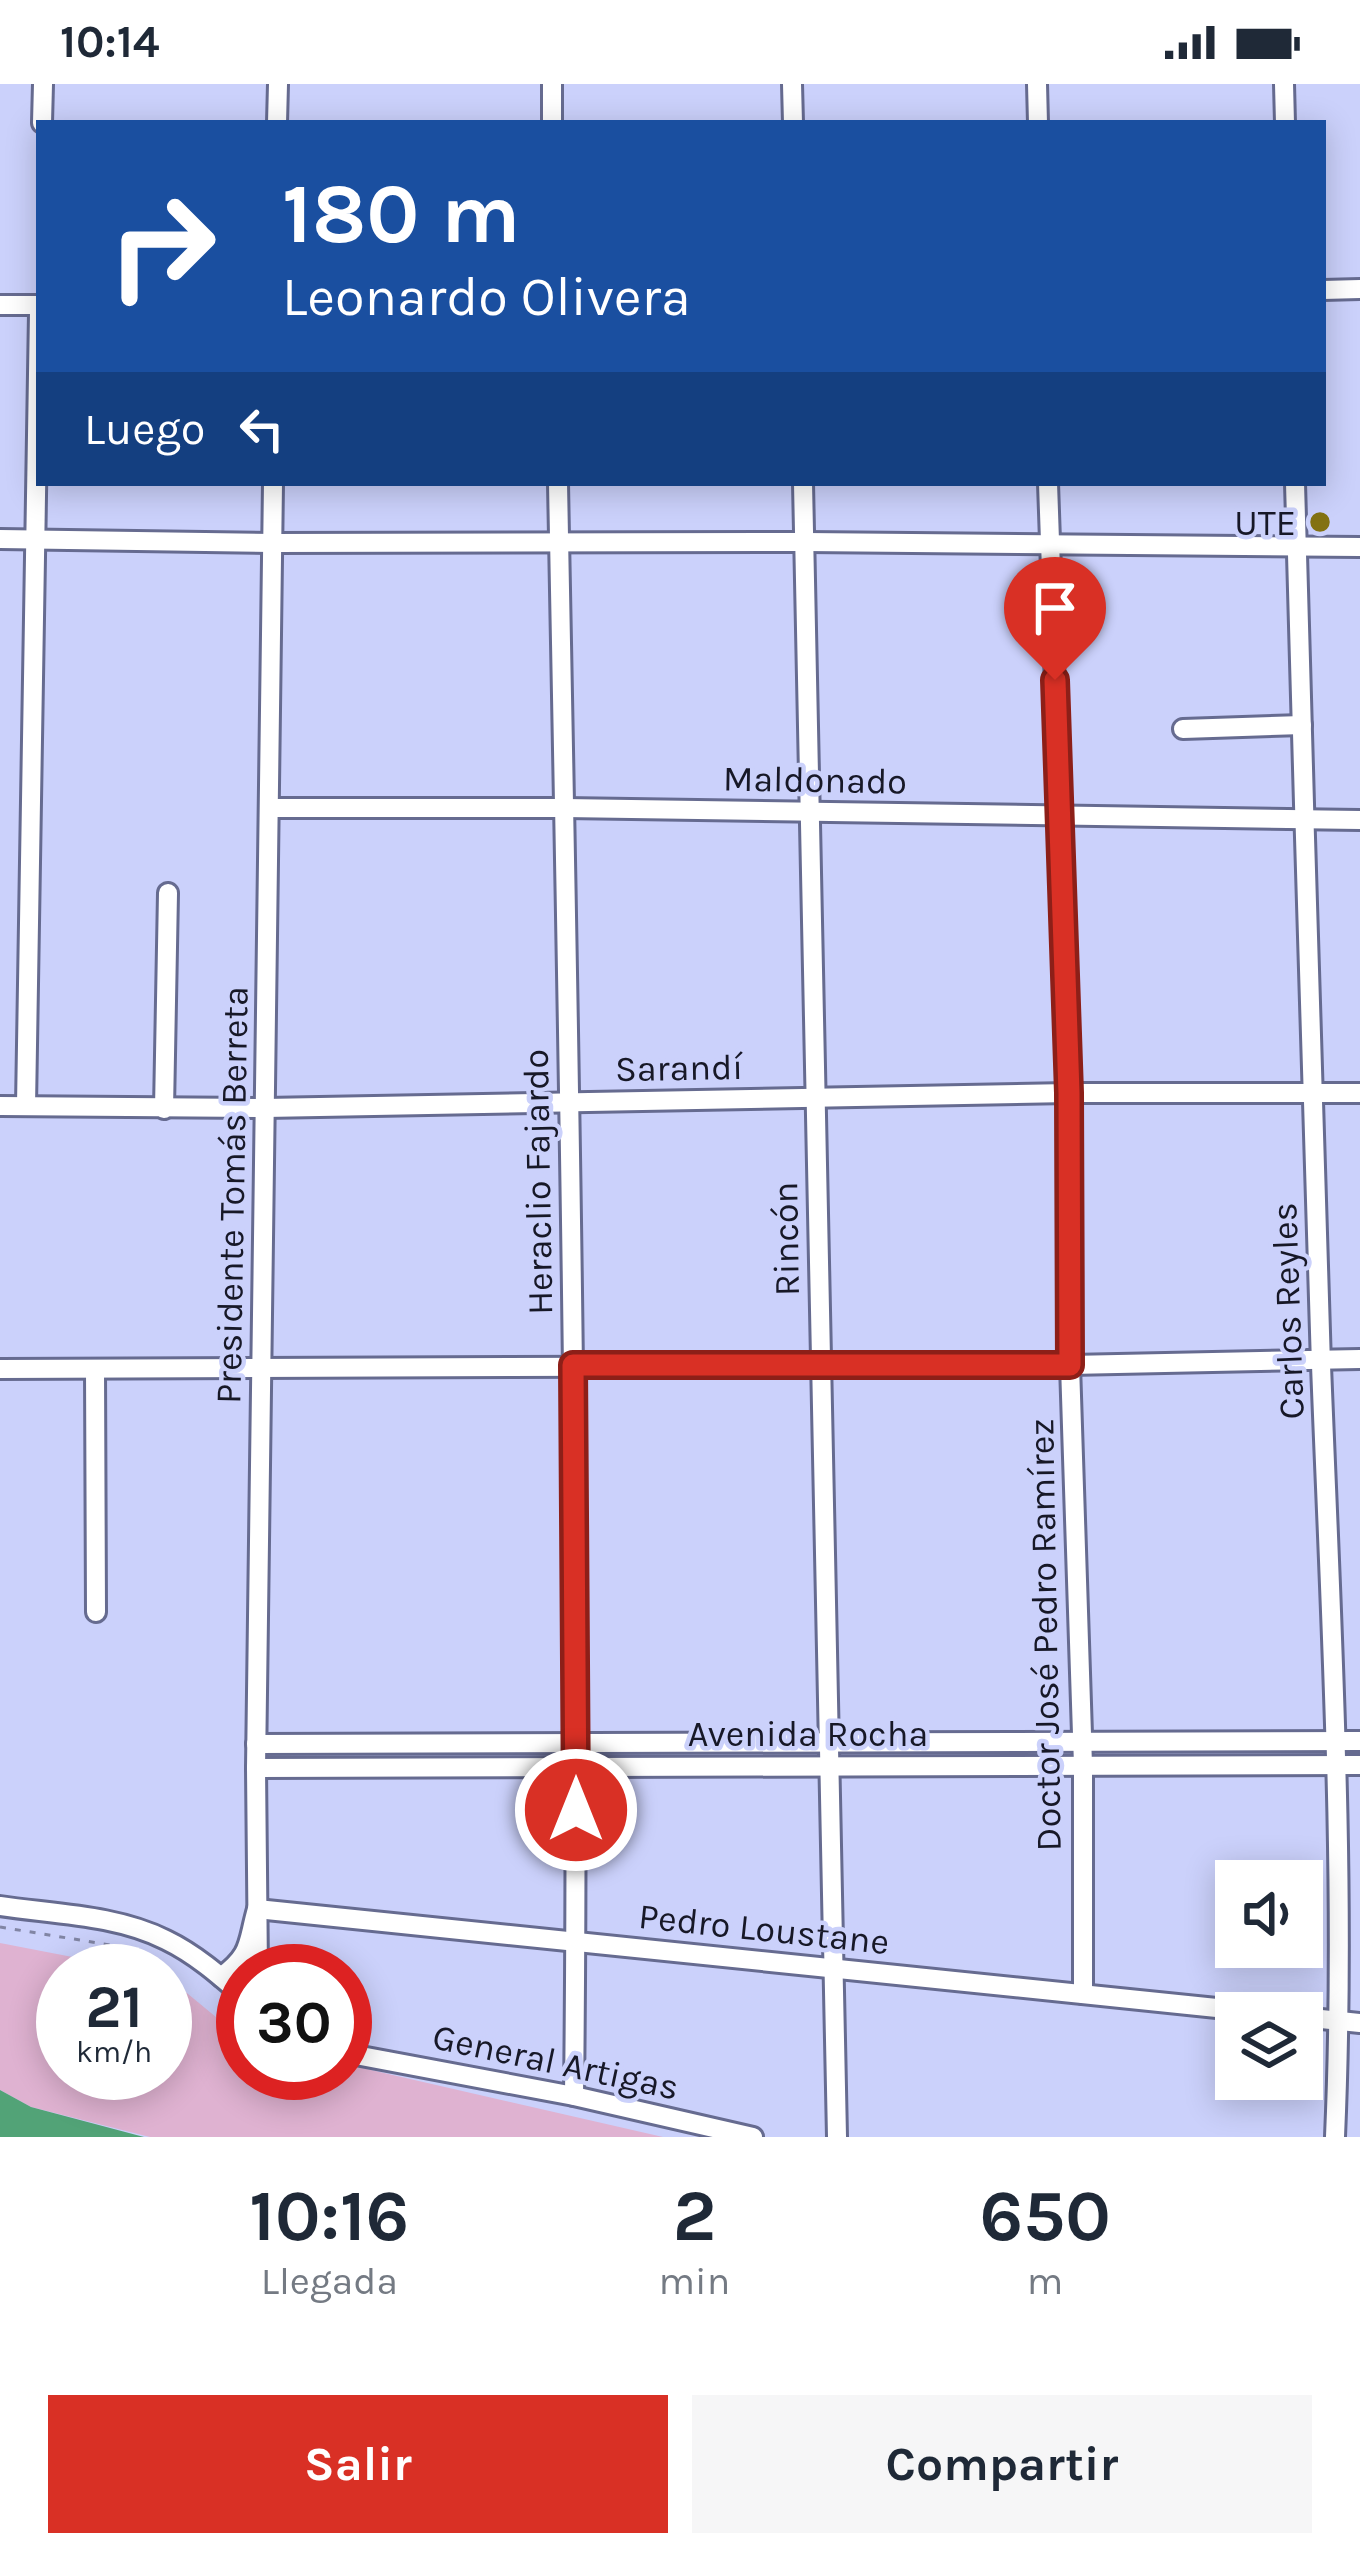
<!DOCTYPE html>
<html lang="es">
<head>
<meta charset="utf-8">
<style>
  body { margin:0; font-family:Karla,sans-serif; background:#f6f6f7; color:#1f2937; height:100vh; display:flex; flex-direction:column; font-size:45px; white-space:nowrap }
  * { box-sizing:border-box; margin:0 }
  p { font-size:39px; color:#747a83 }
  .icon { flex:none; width:66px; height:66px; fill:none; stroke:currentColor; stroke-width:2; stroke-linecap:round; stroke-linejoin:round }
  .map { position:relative; height:2053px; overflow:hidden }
  .side { display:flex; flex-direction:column; background:#fff; flex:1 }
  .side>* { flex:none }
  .top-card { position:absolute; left:36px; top:36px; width:1290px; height:366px; border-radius:0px; box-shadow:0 6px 30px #0003; background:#1a4fa0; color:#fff; overflow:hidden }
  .tools { position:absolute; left:1215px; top:1776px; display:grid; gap:24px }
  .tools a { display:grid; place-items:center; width:108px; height:108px; border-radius:0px; background:#fff; box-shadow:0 6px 30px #0003; font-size:60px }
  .speed { position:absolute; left:36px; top:1860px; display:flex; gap:24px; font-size:60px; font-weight:700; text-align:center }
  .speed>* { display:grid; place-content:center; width:156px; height:156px; border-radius:50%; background:#fff; box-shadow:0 6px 30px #0003; line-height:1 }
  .speed small { font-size:30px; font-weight:400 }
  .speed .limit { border:18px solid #d22; background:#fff; color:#111 }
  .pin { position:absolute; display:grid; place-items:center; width:102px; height:102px; color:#fff; margin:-123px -51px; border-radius:50% 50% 50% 0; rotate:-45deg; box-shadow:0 0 12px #0007 }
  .pin .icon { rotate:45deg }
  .me { position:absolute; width:132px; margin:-66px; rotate:0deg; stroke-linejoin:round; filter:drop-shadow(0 0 9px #0008) }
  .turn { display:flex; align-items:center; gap:42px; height:252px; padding:0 48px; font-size:54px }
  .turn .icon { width:156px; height:156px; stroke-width:2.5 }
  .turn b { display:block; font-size:84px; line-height:102px }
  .then { display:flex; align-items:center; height:114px; padding:0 48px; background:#0003; gap:24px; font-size:45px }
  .eta { display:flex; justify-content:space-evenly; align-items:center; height:204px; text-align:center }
  .eta b { font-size:72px; font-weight:700; line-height:84px }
  .button { display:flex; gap:24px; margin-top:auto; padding:24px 48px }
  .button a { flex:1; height:138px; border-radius:0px; background:#d93025; color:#fff; font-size:48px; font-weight:700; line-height:138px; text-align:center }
  .button a+a { background:#f6f6f7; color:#1f2937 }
  .status { display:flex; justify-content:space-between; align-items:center; height:84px; padding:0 60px; background:#fff; direction:ltr }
  .status svg { height:33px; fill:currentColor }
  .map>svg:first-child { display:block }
  .green { fill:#dfb2d1 }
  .water { fill:#52a377 }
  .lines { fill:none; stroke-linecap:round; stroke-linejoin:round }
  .minor-casing { stroke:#666b90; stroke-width:24 }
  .path { stroke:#8185a4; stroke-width:3; stroke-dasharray:6 9; stroke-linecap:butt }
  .minor { stroke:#fff; stroke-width:18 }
  .route-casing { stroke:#8d1f18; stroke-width:30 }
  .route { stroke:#d93025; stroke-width:21 }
  .poi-dot { fill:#837213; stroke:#cbd1fb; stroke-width:4.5 }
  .labels { text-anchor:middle; stroke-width:9; stroke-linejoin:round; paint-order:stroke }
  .poi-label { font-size:36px; fill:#171827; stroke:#cbd1fb; text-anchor:end }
  .street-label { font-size:36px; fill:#171827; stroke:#cbd1fb }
</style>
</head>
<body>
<div class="status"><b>10:14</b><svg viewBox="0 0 49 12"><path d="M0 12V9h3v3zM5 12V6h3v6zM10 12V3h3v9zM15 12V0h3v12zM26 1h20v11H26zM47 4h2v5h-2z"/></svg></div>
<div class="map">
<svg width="1360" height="2053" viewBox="0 0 1360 2053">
  <rect width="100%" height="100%" fill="#cbd1fb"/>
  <path class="green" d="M0 1859 145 1887H63V1989H165V1891L222 1938 243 1945V1989H345V1980L663 2053H150L31 2023 0 2006Z"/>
  <path class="water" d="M0 2006 31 2023 144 2053H0Z"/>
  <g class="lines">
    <defs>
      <g id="minor">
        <path d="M552 0V39"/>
        <path d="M792 0 793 39"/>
        <path d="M1037 0 1038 39"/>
        <path d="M1284 0 1285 39"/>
        <path d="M42 39 43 0"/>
        <path d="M277 39 278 0"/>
        <path d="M1323 206 1360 205"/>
        <path d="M0 221H39"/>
        <path d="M558 399C568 937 580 1474 574 2012"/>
        <path d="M803 399 837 2053"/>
        <path d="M1048 399 1069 1009 1070 1281 1083 1681V1910"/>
        <path d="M1295 399C1304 693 1310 987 1321 1281 1331 1538 1346 1796 1335 2053"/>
        <path d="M0 455 272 459 806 458 1360 463"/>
        <path d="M1183 645 1302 641"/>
        <path d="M270 724H565L1360 736"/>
        <path d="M0 1022 265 1024 1069 1009H1360"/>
        <path d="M26 1022 39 229"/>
        <path d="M164 1025 168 809"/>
        <path d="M0 1285 1070 1281 1360 1275"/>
        <path d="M95 1285 96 1528"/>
        <path d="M256 1660 1360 1657"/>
        <path d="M256 1684 1360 1681"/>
        <path d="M0 1822C54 1830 117 1831 166 1856 195 1870 219 1891 243 1912"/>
        <path d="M258 1887 256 1684 273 399"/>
        <path d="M221 1893C252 1870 247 1860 257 1825L1265 1929"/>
        <path d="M1302 1933 1360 1939"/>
        <path d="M345 1969 574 2012 753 2053"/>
      </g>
    </defs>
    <use href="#minor" class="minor-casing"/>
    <path class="path" d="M0 1843 141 1866"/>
    <use href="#minor" class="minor"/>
  </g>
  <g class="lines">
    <defs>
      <path id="route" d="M576 1726 573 1281H1070L1069 1009 1055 596"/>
    </defs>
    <use href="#route" class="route-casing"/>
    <use href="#route" class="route"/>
  </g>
  <circle class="poi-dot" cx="1320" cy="438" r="12"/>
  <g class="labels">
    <g class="poi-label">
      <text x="1296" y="451">UTE</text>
    </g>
    <g class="street-label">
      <text transform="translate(815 695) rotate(1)" y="13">Maldonado</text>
      <text transform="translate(679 983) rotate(-1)" y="13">Sarandí</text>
      <text transform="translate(537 1098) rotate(-91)" y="13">Heraclio Fajardo</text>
      <text transform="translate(231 1111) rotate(-89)" y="13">Presidente Tomás Berreta</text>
      <text transform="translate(785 1155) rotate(-91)" y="13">Rincón</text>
      <text transform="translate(1287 1227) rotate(-92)" y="13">Carlos Reyles</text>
      <text transform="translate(1044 1551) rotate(-91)" y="13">Doctor José Pedro Ramírez</text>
      <text x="808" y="1662">Avenida Rocha</text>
      <text transform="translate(764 1844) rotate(6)" y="13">Pedro Loustane</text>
      <text transform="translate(556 1977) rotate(12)" y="13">General Artigas</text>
    </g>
  </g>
</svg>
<div class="tools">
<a><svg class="icon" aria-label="sound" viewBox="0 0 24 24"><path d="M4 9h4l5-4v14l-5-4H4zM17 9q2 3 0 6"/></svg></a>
<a><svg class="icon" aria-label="layers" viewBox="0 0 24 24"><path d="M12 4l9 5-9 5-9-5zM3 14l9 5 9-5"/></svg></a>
</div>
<div class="speed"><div>21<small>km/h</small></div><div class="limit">30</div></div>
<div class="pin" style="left:1055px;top:596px;background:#d93025"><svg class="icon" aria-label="arrive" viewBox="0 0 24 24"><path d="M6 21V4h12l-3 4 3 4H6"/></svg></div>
<svg class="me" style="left:576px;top:1726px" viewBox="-20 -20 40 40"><circle r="17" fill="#d93025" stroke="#fff" stroke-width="3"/><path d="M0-11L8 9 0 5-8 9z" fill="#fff"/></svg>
<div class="top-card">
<div class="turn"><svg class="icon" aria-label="right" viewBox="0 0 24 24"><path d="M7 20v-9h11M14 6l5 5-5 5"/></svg><div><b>180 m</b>Leonardo Olivera</div></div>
<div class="then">Luego<svg class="icon" aria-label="left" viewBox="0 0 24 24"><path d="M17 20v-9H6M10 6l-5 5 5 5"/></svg></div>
</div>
</div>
<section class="side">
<div class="eta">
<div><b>10:16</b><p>Llegada</p></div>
<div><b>2</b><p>min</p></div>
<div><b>650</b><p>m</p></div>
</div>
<div class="button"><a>Salir</a><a>Compartir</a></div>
</section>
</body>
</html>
